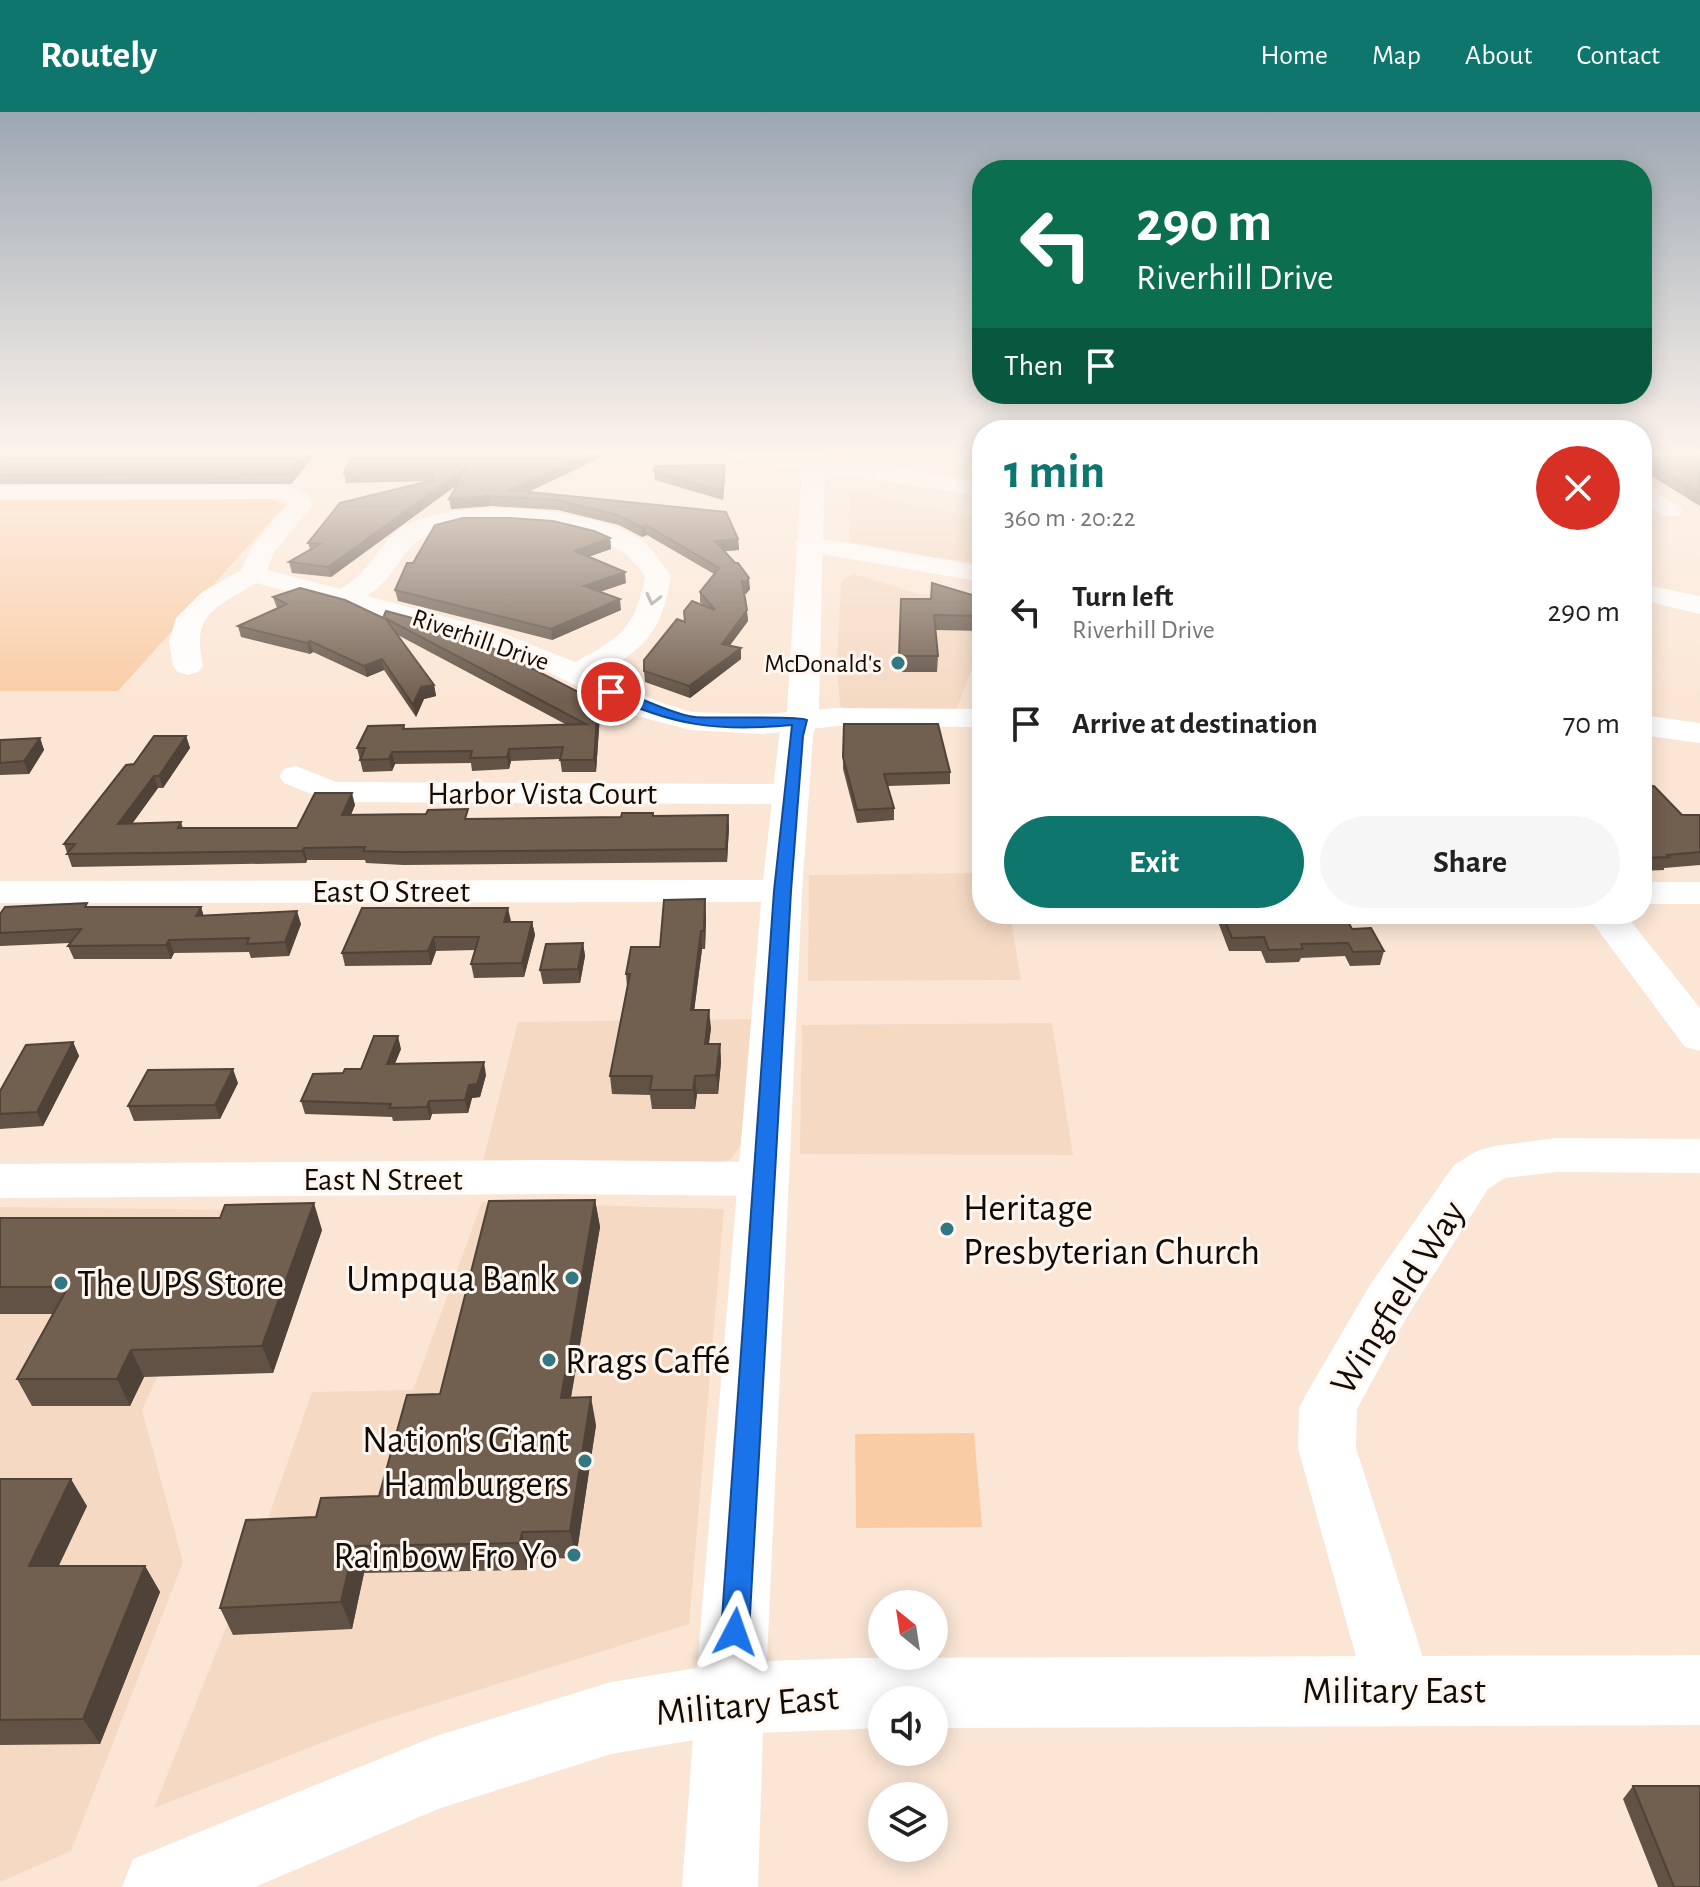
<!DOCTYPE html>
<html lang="en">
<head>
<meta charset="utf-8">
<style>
  body { margin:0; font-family:"Alegreya Sans",sans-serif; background:#f6f6f6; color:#222; height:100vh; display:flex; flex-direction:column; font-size:30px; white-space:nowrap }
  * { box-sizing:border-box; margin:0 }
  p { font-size:26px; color:#767676 }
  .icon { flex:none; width:44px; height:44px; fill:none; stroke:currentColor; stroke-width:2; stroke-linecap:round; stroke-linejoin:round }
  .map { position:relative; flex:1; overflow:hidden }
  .panel { position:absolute; left:972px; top:308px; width:680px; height:504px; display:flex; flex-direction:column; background:#fff; border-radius:32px; box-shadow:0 4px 20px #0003 }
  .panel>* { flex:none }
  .top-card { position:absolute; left:972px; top:48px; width:680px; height:244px; border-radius:32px; box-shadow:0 4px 20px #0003; background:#0b6e4f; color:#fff; overflow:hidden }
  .needle { width:52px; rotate:330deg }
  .controls { position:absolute; left:868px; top:1478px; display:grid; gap:16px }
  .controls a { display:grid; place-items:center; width:80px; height:80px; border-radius:50%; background:#fff; box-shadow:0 4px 20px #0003; font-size:40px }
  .pin { position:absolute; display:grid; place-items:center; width:68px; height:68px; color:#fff; margin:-34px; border:4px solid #fff; border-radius:50%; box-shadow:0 2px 8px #0007 }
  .me { position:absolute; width:88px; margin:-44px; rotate:4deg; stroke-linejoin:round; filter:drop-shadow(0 0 6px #0008) }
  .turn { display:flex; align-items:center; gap:28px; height:168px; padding:0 32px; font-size:36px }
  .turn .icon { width:104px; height:104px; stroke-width:2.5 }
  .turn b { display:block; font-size:56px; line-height:68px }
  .then { display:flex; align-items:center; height:76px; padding:0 32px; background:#0003; gap:16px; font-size:30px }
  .round { display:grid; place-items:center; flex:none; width:84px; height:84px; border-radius:42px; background:#f6f6f6 }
  .overview { display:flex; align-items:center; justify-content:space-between; height:136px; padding:0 32px }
  h1 { font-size:48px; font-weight:700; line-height:60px; color:#0f766e }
  .primary-button { display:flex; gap:16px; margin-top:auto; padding:16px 32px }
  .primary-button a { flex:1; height:92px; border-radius:48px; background:#0f766e; color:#fff; font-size:32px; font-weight:700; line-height:92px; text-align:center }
  .primary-button a+a { background:#f6f6f6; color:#222 }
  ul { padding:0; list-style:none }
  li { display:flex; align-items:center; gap:24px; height:112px; padding:0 32px }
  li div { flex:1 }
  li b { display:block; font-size:30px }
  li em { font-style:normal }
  header { display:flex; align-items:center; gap:48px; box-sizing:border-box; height:112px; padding:0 40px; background:#0f766e; color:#fff }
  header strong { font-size:38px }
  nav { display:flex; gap:44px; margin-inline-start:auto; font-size:28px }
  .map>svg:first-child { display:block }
  .built { fill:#f5d9c3 }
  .green { fill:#f9cca6 }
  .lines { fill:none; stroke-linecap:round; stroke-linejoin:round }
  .minor { fill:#fff; fill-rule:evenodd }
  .major { fill:#fff; fill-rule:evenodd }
  .highway { fill:#fff; fill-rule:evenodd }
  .wall { fill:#615245 }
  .shaded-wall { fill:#4f4238 }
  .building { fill:#715f50; stroke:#4f4238; stroke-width:2 }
  .oneway { stroke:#a09d9b }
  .route { fill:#1a73e8; stroke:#114b97; stroke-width:2 }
  .poi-dot { fill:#317784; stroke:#fff6ef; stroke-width:3 }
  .labels { text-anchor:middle; stroke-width:6; stroke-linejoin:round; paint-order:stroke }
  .far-street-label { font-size:26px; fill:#110b06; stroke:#fff6ef }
  .far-poi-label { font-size:26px; fill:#110b06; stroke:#fff6ef; text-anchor:end }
  .street-label { font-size:32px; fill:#110b06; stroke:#fff6ef }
  .near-poi-label { font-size:38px; fill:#110b06; stroke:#fff6ef; text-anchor:start }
  .near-street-label { font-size:38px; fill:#110b06; stroke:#fff6ef }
</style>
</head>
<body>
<header>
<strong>Routely</strong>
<nav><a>Home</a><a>Map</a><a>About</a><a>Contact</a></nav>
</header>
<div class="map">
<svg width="1700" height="1775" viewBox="0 0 1700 1775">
  <rect width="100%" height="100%" fill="#fbe6d5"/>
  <g class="built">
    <path d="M849 380 982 406V450L951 448 850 430Z"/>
    <path d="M854 462 918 482H982V530L956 599 846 597 840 594 837 549 841 474 843 468Z"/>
    <path d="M982 761V802H1010L1021 868 808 869 809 763Z"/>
    <path d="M753 907 744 1029 730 1048 702 1052 482 1053 518 910Z"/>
    <path d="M1052 911 1073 1043 800 1042 802 913Z"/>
    <path d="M482 1090 724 1097 689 1512 373 1611 154 1696 257 1438 312 1280 413 1278Z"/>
    <path d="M0 1095 234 1098 142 1298 183 1450 71 1739 0 1770Z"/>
  </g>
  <g class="green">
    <path d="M0 386H270L285 393 118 579H0Z"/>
    <path d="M974 1321 982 1415 856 1416 855 1322Z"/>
  </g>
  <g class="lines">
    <g class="minor">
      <path d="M285 373 308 382 313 393 274 440 267 458 340 477C372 460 379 429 405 414 458 384 590 395 640 427 653 436 662 452 671 465 662 518 646 537 598 562L659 590 692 600 763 602 838 596 982 597V615L838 614 763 622 691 618 637 604 520 546 475 530 256 471C215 496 191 501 203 554L198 560 188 563 178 560 173 554 169 529 176 506 202 480 241 458 253 433 289 391 281 387 0 388V374ZM491 412C544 414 614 414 645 465 635 516 620 527 575 550L495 518 367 484C382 475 391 462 401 447 423 415 454 413 491 412Z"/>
      <path d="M1642 373 1679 394 1683 399 1679 404H1663L1642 390Z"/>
      <path d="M1642 603 1700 611V631L1642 623Z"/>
      <path d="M296 654 336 670 792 672 804 675 809 682 804 689 792 692 331 690 284 671 279 664 284 657Z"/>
      <path d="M782 768 795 771 801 779 795 787 782 790 0 791V769Z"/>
      <rect x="1642" y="770" width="58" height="22"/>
      <path d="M1586 802H1625L1700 896V939L1685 935Z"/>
      <path d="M1557 1026 1700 1027V1061L1557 1060 1505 1066 1488 1077 1408 1203 1357 1297 1356 1336 1433 1577 1423 1601 1399 1611 1375 1601 1365 1577 1298 1336 1299 1296 1308 1279 1370 1173 1454 1053 1477 1039 1494 1034Z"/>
      <path d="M556 1048 765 1050 782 1055 789 1067 782 1079 765 1084 556 1082 0 1086V1052Z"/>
      <path d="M730 1552 754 1562 764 1586 758 1775H682L696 1586 706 1562Z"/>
    </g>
    <path class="major" d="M803 339H825L819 598 813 624 802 779 767 1549 854 1546 1700 1543V1613L934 1616V1588H882V1616L730 1622 611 1642 438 1697 255 1775H122L133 1747 436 1624 611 1570 697 1556 762 779 779 624 787 598Z"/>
    <g class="highway">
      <path d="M724 339H780L982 370V384L735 346Z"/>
      <path d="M969 339H982V347L972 344Z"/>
      <path d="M808 424 982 454V470L799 438 795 432 799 426Z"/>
      <path d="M1642 472 1700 484V502L1642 488Z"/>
    </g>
  </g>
  <g class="wall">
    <path d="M0 339H318L291 372H0Z"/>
    <path d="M1642 339 1643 345 1700 343V394L1642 358Z"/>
    <path d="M602 345 528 380 738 427 739 438 723 439 750 477 746 482 744 481 748 509 730 533 741 547 690 586 645 570 644 559 685 510 703 493 700 490V480L714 462 647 423 642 425 619 413 558 398 490 394 451 397 457 373 331 465 292 461 289 450 310 437 308 431 429 369 346 371 344 361Z"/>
    <path d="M654 359 725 362 723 388 655 368Z"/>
    <path d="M610 426 611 437 588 445 626 471 599 480 621 498 552 528 398 489 395 478Z"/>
    <path d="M273 485 345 488 600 602 596 660H562L560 647 511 649 509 657 472 659 471 651 395 652 392 659 363 660 357 636 404 613 405 617 567 613 396 522 434 573 436 584 424 587 416 605 384 558 367 565 313 540 310 542 241 525 238 514 277 496Z"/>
    <path d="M982 486V519L936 518 938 544 937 560H898L901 487Z"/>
    <path d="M844 612 950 660V672L888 674 894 696V708L857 711 843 657Z"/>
    <path d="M186 624 190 636 163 676H158L132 712 181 710 183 716H297L355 693 351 703 470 707 621 705 653 701 654 704 728 703 729 715 727 750 404 753 366 751 365 748H307L306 751 72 755 64 732 134 652Z"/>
    <path d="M40 626 44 638 29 662 0 663V628Z"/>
    <path d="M1642 673 1682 703H1700V753L1664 756V758L1642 759Z"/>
    <path d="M89 795H201L203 803 301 812 289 844 251 846 249 840 174 841 171 847H74L68 834 70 831 0 834V802Z"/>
    <path d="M1215 802H1287L1288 805 1352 817 1384 839 1380 853 1350 854 1345 844 1301 846 1299 850 1266 851 1261 839H1229Z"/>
    <path d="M706 805 705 837H702L694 898 711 916 709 932H720L721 950 718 982H697L695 997H652L650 983 612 982 610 964 627 875 626 862 660 835Z"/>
    <path d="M511 810H532L535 823 524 865 474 866 471 852 475 838 436 839 431 853 345 854 342 841Z"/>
    <path d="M583 831 585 844 580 871 543 872 540 858Z"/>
    <path d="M73 930 79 944 43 1014 0 1017V979Z"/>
    <path d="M401 937 395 951 486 963 480 985 472 986 468 1001 432 1002 430 1008 393 1009 392 1005 305 1002 301 989Z"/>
    <path d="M238 971 220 1007 134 1009 128 994Z"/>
    <path d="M595 1088 600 1115 571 1286 596 1313 576 1446 529 1447 527 1458 364 1461 352 1517 233 1523 220 1496 316 1405 379 1384 440 1282Z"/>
    <path d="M0 1106 322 1118 273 1261 144 1265 130 1294H32L17 1267 53 1202H0Z"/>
    <path d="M0 1367 87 1394 58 1454H145L160 1480 100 1632 0 1633Z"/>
    <path d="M1633 1674 1700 1775H1658L1623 1687Z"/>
  </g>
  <g class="shaded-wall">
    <path d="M308 339H318L291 372 289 362Z"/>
    <path d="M593 339H601L602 345 515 386 510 378Z"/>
    <path d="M725 353V362L723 388 722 379Z"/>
    <path d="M467 355 469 364 331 465 328 455Z"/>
    <path d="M488 384 490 394 451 397 449 387Z"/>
    <path d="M646 413 647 423 642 425 641 415Z"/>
    <path d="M610 426 611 437 576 449 575 439Z"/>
    <path d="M738 427 739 438 715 440V429Z"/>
    <path d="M625 460 626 471 585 485 584 474Z"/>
    <path d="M749 466 750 477 746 482 745 471Z"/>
    <path d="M620 487 621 498 552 528 551 517Z"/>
    <path d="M747 498 748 509 723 543 722 532Z"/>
    <path d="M310 529 313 540 310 542 307 531Z"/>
    <path d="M741 536V547L690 586 689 574Z"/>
    <path d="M382 547 384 558 367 565 364 554Z"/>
    <path d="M434 573 436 584 424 587 416 605 413 593 421 575Z"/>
    <path d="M598 590 600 602 596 660 594 648Z"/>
    <path d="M186 624 190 636 163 676 159 664Z"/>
    <path d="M40 626 44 638 29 662 24 649Z"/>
    <path d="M509 637 511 649 509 657 507 645Z"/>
    <path d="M392 640 395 652 392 659 389 647Z"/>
    <path d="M154 664 158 676 123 724 118 712Z"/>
    <path d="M352 681 355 693 345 716 342 703Z"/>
    <path d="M728 703 729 715 727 750 726 737Z"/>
    <path d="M304 736 307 748 306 751 302 739Z"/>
    <path d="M705 787 706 805 705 837 704 819Z"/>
    <path d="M201 795 205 808 196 804Z"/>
    <path d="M508 796 511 809 507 823 504 810Z"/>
    <path d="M297 799 301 812 289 844 285 830Z"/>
    <path d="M532 810 535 823 524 865 522 851Z"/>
    <path d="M701 819 702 837 692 916 691 898Z"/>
    <path d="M434 825 436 839 431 853 428 839Z"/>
    <path d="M169 828 174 841 171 847 166 833Z"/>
    <path d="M583 831 585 844 580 871 578 857Z"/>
    <path d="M709 898 711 916 706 950 705 932Z"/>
    <path d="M398 924 401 937 390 964 387 952Z"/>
    <path d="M73 930 79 944 43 1014 37 1000Z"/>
    <path d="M720 932 721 950 718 982 716 963Z"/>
    <path d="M484 950 486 963 480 985 472 986 468 1001 465 988 469 973Z"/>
    <path d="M233 957 238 971 220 1007 215 993Z"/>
    <path d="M695 964 697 982 695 997 693 978Z"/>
    <path d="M429 989 432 1002 430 1008 427 995Z"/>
    <path d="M595 1088 600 1115 566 1313 561 1286Z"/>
    <path d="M314 1091 322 1118 273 1261 262 1234Z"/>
    <path d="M131 1238 144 1265 130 1294 117 1267Z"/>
    <path d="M591 1285 596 1313 576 1446 570 1419Z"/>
    <path d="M71 1367 87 1394 46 1481 29 1454Z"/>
    <path d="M522 1420 529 1447 527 1458 520 1431Z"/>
    <path d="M354 1434 364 1461 352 1517 341 1490Z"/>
    <path d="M145 1454 160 1480 100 1632 83 1607Z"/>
  </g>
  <g class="building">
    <path d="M0 339H308L289 362 0 363Z"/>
    <path d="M355 339H593L510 378 726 400 738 427 715 429 735 451H738L749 466 745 471 742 469 747 498 722 532 741 536 689 574 644 559V548L677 507 685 510 684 499 692 489 715 498 700 480 719 456 646 413 641 415 618 403 557 388 488 384 449 387 467 355 328 455 289 450 320 432 308 431 340 391 434 368 433 360 344 361Z"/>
    <path d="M1642 339 1643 345 1700 343V382L1642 347Z"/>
    <path d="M725 353 722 379 654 359 655 354Z"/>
    <path d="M463 406H510L553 409 594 419 610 426 575 439 625 460 584 474 620 487 551 517 395 478 407 451H413L435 413Z"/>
    <path d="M932 471 982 486V504L934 503 938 544H899L901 487H931Z"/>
    <path d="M300 476 345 488 383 506 386 499 457 518 598 590 594 648H560L563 635 509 637 507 645 470 646 472 639 392 640 389 647 360 648 365 636H357L368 614 404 613 403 617 586 612 385 506 434 573 421 575 413 593 382 547 364 554 310 529 307 531 238 514 287 492 273 485Z"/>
    <path d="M844 612H938L950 660 884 662 894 696 857 698 843 645Z"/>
    <path d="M154 624H186L159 664H154L118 712 181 710 178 716H297L315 681H352L342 703 426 702 428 698 468 697 465 707 621 705 622 701H653V704L728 703 726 737 402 740 363 739 365 735 304 736 302 739 67 742 75 732H64L126 653 134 652Z"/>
    <path d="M40 626 24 649 0 651V628Z"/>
    <path d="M1642 673 1644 675 1654 674 1682 703H1700V740L1667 743 1669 745 1642 746Z"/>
    <path d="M705 787 704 819H701L691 898H709L705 932H720L716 963 695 964 693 978H650L652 964H610L630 862H626L631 835H660L664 788Z"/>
    <path d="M87 791 85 795H201L196 804 297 799 285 830 247 832 249 826 169 828 166 833 68 834 81 817 0 821V802L5 795Z"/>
    <path d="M362 796H508L504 810H532L522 851 471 852 479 825H434L428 839 342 841Z"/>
    <path d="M1222 802H1287L1288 805 1345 804 1352 817 1371 816 1384 839 1353 840 1348 831 1301 832 1303 837 1269 838 1264 825 1232 826Z"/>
    <path d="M583 831 578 857 540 858 546 832Z"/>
    <path d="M374 924H398L387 952 484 950 477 972 469 973 465 988 429 989 427 995 389 996 391 992 301 989 313 962 343 961 345 957H361Z"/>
    <path d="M73 930 37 1000 0 1002V979L26 933Z"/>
    <path d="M233 957 215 993 128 994 148 958Z"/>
    <path d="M595 1088 561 1286 591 1285 570 1419 522 1420 520 1431 354 1434 341 1490 220 1496 246 1408 316 1405 321 1386 379 1384 407 1283 440 1282 489 1089Z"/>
    <path d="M314 1091 262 1234 131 1238 117 1267H17L68 1175H0V1106H220L225 1093Z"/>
    <path d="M0 1367H71L29 1454H145L83 1607 0 1608Z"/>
    <path d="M1633 1674H1700V1775H1674Z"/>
  </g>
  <defs><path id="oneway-chevron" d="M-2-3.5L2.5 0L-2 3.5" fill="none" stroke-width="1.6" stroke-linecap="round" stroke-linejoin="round" transform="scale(2)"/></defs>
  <use class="oneway" href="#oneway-chevron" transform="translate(653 487) rotate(103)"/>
  <linearGradient id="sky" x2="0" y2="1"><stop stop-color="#9ca7b2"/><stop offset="0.58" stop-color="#fdf4ec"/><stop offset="1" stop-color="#fdf4ec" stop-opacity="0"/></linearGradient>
  <rect width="1700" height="588" fill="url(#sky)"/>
  <path class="route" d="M606 577C622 575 670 603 695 605 714 607 800 603 807 608L803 624 791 779 749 1520 745 1530 735 1534 725 1530 721 1520 774 779 792 613C718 620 673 614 606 582Z"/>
  <g class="poi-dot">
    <circle cx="898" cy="551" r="8"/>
    <circle cx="947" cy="1117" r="8"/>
    <circle cx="572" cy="1166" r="8"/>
    <circle cx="61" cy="1171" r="8"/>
    <circle cx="549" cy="1248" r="8"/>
    <circle cx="585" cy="1349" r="8"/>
    <circle cx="574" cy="1443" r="8"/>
  </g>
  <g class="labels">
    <g class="far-street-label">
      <text transform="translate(481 527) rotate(19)" y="9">Riverhill Drive</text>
    </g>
    <g class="far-poi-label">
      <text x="882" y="560">McDonald's</text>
    </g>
    <g class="street-label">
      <text x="542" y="692">Harbor Vista Court</text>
      <text x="391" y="790">East O Street</text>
      <text x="383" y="1078">East N Street</text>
    </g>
    <g class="near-poi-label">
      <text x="963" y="1108">Heritage<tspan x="963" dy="44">Presbyterian Church</tspan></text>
      <text x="556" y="1179" text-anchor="end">Umpqua Bank</text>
      <text x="77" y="1184">The UPS Store</text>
      <text x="565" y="1261">Rrags Caffé</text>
      <text x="569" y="1340" text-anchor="end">Nation's Giant<tspan x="569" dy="44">Hamburgers</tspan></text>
      <text x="558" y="1456" text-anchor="end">Rainbow Fro Yo</text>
    </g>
    <g class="near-street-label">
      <text transform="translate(1397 1185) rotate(-58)" y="13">Wingfield Way</text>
      <text x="1394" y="1591">Military East</text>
      <text transform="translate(747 1592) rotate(-5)" y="13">Military East</text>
    </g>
  </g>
</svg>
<div class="controls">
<a><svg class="needle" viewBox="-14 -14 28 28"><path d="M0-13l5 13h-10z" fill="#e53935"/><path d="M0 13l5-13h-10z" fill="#767676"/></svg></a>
<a><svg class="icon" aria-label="sound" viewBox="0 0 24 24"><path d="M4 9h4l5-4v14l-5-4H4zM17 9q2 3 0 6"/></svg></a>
<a><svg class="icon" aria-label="layers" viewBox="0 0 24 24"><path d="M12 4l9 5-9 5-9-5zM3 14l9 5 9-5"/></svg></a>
</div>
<div class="pin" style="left:611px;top:580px;background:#d93025"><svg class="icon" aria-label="arrive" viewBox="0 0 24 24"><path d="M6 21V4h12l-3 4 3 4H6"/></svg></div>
<svg class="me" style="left:735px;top:1520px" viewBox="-20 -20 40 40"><path d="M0-17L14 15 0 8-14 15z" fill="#1a73e8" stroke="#fff" stroke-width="4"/></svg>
<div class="top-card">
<div class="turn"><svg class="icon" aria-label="left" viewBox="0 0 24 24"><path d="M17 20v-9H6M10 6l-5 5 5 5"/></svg><div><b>290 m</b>Riverhill Drive</div></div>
<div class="then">Then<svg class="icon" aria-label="arrive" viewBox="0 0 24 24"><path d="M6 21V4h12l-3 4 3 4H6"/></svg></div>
</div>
<section class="panel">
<div class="overview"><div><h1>1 min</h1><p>360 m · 20:22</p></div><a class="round" style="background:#d93025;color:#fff"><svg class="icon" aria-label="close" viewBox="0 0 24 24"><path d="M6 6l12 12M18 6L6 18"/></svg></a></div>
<ul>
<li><svg class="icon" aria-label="left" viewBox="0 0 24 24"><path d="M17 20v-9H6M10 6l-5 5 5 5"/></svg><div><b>Turn left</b><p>Riverhill Drive</p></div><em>290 m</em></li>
<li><svg class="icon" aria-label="arrive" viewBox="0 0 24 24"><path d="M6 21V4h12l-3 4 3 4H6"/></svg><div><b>Arrive at destination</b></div><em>70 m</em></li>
</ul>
<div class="primary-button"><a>Exit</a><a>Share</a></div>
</section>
</div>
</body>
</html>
